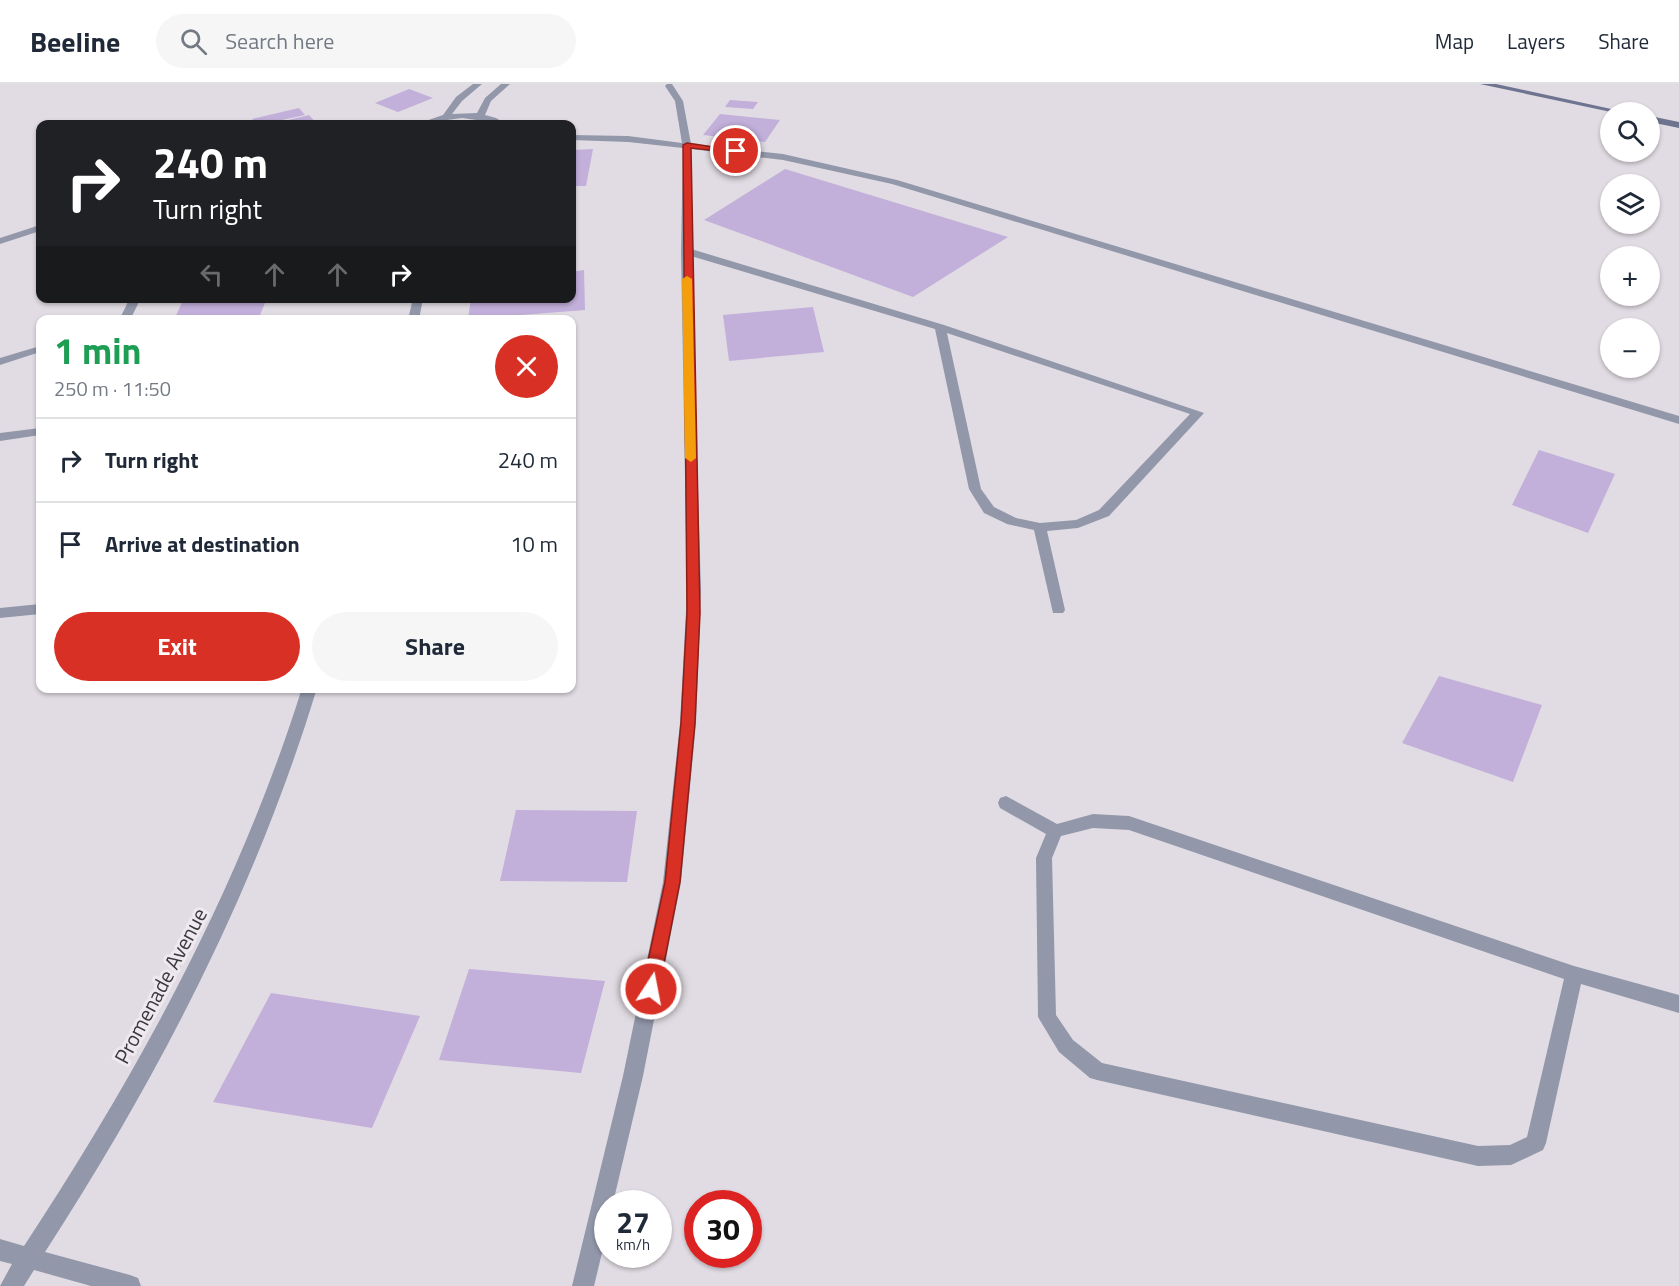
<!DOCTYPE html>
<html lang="en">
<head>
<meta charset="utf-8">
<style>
  body { margin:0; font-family:"Titillium Web",sans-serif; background:#f6f6f7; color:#1f2937; height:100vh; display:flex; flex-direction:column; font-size:22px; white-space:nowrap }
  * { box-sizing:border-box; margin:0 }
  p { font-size:20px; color:#747a83 }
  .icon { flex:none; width:33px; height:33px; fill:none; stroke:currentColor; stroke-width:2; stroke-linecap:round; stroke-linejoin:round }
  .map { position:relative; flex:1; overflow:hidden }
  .details { position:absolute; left:36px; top:231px; width:540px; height:378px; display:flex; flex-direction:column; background:#fff; border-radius:12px; box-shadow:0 2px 4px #0004 }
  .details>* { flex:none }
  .hud { position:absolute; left:36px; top:36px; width:540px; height:183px; border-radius:12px; box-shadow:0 2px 4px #0004; background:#202124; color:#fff; overflow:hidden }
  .buttons { position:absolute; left:1600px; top:18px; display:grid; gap:12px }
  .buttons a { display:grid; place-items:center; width:60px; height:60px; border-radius:50%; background:#fff; box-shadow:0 2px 4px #0004; font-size:30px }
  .speed { position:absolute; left:594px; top:1106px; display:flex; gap:12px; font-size:30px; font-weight:700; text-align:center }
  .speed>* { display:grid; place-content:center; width:78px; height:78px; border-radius:50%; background:#fff; box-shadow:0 2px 4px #0004; line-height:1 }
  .speed small { font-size:15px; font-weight:400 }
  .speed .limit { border:9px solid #d22; background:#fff; color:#111 }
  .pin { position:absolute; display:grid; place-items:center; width:51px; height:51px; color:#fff; margin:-26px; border:3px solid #fff; border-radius:50%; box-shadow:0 2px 6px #0007 }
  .me { position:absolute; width:66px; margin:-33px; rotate:11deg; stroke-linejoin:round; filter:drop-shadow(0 0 4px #0008) }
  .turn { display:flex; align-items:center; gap:21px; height:126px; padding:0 18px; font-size:27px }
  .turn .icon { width:78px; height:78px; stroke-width:2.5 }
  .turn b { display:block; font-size:42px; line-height:51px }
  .lanes { display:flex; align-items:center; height:57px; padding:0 18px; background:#0003; justify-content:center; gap:30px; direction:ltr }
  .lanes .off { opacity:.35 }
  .round { display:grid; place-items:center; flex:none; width:63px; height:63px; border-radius:32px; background:#f6f6f7 }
  .headline { display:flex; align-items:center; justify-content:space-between; height:102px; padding:0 18px }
  h1 { font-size:36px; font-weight:700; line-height:45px; color:#1e9e55 }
  .button { display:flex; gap:12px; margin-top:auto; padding:12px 18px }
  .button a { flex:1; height:69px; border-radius:36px; background:#d93025; color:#fff; font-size:24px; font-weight:700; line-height:69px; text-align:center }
  .button a+a { background:#f6f6f7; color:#1f2937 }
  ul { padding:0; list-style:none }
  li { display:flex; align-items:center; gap:18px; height:84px; padding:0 18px; border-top:2px solid #e0e1e3 }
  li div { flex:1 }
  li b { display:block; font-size:22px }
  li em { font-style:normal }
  header { display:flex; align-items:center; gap:36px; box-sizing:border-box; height:84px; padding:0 30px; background:#fff; border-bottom:2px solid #e0e1e3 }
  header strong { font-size:28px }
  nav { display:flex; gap:33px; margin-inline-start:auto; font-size:21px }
  .search { width:420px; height:54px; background:#f6f6f7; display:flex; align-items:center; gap:15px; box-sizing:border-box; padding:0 21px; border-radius:33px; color:#747a83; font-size:22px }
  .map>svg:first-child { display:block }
  .building { fill:#c2afda }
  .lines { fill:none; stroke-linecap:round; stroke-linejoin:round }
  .street { fill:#9297aa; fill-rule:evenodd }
  .secondary { fill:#6e7490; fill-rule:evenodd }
  .route { fill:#d93025; stroke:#8d1f18; stroke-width:1.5 }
  .slow { fill:#f59e0b }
  .labels { text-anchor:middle; stroke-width:6; stroke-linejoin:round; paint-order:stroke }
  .near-street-label { font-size:21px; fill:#39383a; stroke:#eee9f0 }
</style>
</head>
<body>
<header>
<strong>Beeline</strong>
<div class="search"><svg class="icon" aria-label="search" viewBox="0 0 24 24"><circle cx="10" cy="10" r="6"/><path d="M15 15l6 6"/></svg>Search here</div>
<nav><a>Map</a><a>Layers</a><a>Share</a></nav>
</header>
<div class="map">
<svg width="1679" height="1202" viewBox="0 0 1679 1202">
  <rect width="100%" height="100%" fill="#e1dce3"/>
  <g class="building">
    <path d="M409 5 433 14 398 28 375 19Z"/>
    <path d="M730 16 758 18 753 25 725 23Z"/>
    <path d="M299 24 305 31 263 40H257L252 35Z"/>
    <path d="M720 30 780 36 765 58 703 51Z"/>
    <path d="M309 31 317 40H272Z"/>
    <path d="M593 65 586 102H572V66Z"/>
    <path d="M785 85 1008 153 913 213 704 136Z"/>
    <path d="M584 186 585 226 468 235 471 214H572V188Z"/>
    <path d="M184 214H267L258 236H174Z"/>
    <path d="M813 223 824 268 729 277 723 231Z"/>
    <path d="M1539 366 1615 390 1588 449 1512 421Z"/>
    <path d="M1439 592 1542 621 1513 698 1402 659Z"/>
    <path d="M516 726 637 727 627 798 500 797Z"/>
    <path d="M469 885 605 897 581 989 439 976Z"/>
    <path d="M271 909 420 932 372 1044 213 1018Z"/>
  </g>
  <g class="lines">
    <g class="street">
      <path d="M473 0H482L462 17 452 30 477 29 485 14 501 0H510L491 17 485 31 496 34 506 40 462 34 417 40 443 31 456 13Z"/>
      <path d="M667 0H672L683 17 691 60 783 70 897 96 1679 332V340L892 100 783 76 691 65V165L944 241 1204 329 1109 432 1078 444 1047 447 1065 526 1063 529H1053L1034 446 1007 440 984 429 969 405 935 245 691 172 701 507 696 639 681 798 643 992 613 1119H608V1144L594 1202H572L623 992 663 798 680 639 687 507 681 167 683 64 628 58 572 56V51L628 52 682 59 675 17 665 2ZM947 249 1190 330 1099 426 1076 436 1040 439 1016 434 994 423 981 405Z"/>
      <path d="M40 141V147L0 160V154Z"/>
      <path d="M130 214H141L130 236H119Z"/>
      <path d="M413 214H423L419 236H408Z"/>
      <path d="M40 262V268L0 281V274Z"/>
      <path d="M40 344V351L0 357V349Z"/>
      <path d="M40 520V530L0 534V524Z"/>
      <path d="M302 604H317C256 805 159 992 45 1168L130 1191 138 1194 141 1202H91L34 1186 24 1202H0L12 1180 0 1177V1155L24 1162C139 987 239 805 302 604Z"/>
      <path d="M1006 712 1057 740 1093 730 1129 732 1574 882 1679 911V929L1581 900 1546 1059 1543 1066 1511 1081 1478 1082 1097 996 1090 994 1059 968 1038 933 1036 774 1046 750 1000 724 998 719 1000 714ZM1093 744 1129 746 1564 895 1527 1053 1510 1061 1478 1062 1102 979 1073 956 1056 931 1052 774 1061 752Z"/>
    </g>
    <g class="secondary">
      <path d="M1480 0H1496L1625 28H1611Z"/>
      <path d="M1650 32 1679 38V44L1650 38Z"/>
    </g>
  </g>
  <path class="route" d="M687 59 740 67 736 69 691 64 700 529 695 639 680 798 659 905 657 911 651 913 645 911 642 905 665 798 681 639 687 529 683 61Z"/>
  <path class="slow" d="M687 192 692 195 696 374 691 378 685 374 682 195Z"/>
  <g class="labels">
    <g class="near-street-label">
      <text transform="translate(161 902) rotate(-62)" y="7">Promenade Avenue</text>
    </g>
  </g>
</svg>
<div class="buttons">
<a><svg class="icon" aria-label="search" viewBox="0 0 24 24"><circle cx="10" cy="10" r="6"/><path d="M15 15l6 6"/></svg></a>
<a><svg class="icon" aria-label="layers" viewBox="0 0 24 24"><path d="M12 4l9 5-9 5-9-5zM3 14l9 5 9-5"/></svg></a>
<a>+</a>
<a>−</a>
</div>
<div class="speed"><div>27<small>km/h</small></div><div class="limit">30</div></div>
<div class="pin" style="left:736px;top:67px;background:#d93025"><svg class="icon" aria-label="arrive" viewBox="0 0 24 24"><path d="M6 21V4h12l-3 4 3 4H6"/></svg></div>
<svg class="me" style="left:651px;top:905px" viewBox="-20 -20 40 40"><circle r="17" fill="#d93025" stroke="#fff" stroke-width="3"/><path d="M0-11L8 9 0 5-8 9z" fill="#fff"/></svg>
<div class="hud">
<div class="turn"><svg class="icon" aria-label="right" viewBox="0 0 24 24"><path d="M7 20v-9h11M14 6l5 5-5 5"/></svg><div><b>240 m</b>Turn right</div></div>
<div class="lanes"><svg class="icon off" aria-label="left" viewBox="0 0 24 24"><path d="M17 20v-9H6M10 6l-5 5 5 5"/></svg><svg class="icon off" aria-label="ahead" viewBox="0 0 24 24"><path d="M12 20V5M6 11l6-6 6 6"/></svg><svg class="icon off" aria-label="ahead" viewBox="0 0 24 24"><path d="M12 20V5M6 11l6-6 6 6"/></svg><svg class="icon" aria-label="right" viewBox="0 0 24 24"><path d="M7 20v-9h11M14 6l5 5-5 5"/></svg></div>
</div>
<section class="details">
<div class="headline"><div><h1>1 min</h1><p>250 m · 11:50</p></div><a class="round" style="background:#d93025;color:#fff"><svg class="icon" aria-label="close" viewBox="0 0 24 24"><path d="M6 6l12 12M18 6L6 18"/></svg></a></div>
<ul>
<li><svg class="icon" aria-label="right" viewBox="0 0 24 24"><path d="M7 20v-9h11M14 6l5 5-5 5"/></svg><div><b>Turn right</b></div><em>240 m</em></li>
<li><svg class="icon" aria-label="arrive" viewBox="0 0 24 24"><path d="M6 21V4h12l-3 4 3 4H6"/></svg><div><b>Arrive at destination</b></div><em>10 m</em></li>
</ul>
<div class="button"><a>Exit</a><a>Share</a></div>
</section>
</div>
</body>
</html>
